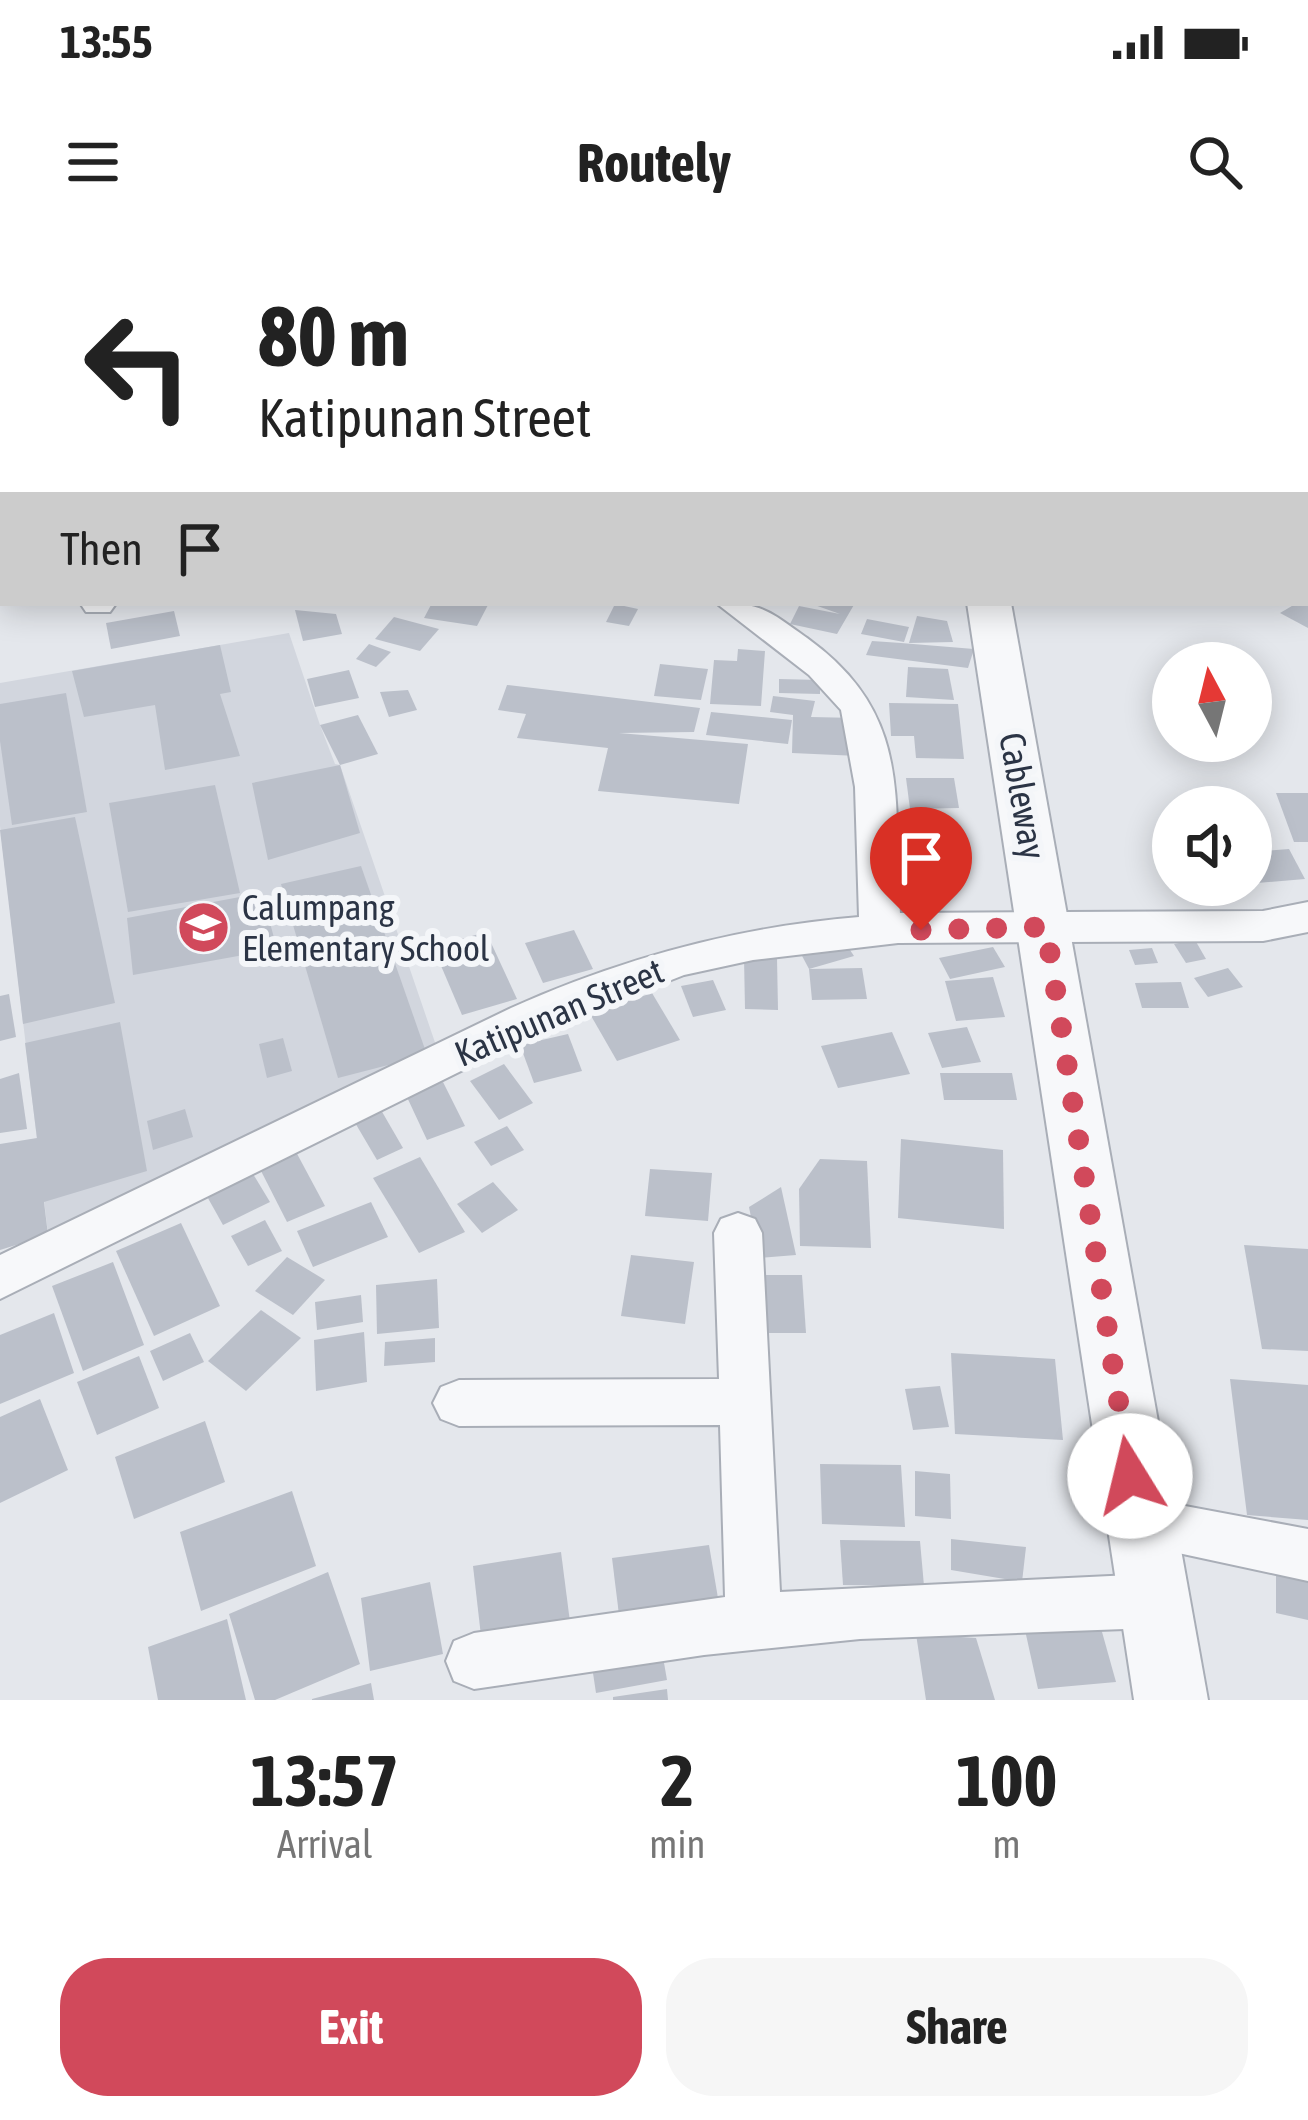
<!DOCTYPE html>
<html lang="en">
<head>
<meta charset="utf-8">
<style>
  body { margin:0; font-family:"Asap Condensed",sans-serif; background:#f6f6f6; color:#222; height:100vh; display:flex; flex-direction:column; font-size:45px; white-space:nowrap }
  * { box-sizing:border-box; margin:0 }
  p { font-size:39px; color:#767676 }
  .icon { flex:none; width:66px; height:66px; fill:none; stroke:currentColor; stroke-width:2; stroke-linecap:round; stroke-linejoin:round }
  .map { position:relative; height:1460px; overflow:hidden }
  .sheet { display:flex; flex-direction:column; background:#fff; flex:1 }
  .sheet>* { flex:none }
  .top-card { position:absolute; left:0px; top:0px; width:1308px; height:366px; box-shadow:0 6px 30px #0003; background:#fff; color:#222; overflow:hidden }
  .needle { width:78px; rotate:353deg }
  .fabs { position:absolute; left:1152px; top:402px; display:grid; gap:24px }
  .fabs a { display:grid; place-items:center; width:120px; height:120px; border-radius:50%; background:#fff; box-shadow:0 6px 30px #0003; font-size:60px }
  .pin { position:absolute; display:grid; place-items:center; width:102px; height:102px; color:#fff; margin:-123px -51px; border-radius:50% 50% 50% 0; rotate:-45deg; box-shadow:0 0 12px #0007 }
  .pin .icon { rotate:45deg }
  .me { position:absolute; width:132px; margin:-66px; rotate:351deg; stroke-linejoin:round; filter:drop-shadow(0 0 9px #0008) }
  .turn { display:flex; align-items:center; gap:42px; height:252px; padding:0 60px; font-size:54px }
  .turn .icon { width:156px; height:156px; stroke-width:2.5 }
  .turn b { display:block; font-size:84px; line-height:102px }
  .then { display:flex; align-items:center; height:114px; padding:0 60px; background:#0003; gap:24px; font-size:45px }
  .eta { display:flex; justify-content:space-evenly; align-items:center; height:204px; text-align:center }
  .eta b { font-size:72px; font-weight:700; line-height:84px }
  .primary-button { display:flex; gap:24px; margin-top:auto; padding:24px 60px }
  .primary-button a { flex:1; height:138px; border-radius:48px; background:#d1495b; color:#fff; font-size:48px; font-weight:700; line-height:138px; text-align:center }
  .primary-button a+a { background:#f6f6f6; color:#222 }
  .status { display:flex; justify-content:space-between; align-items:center; height:84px; padding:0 60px; background:#fff; direction:ltr }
  .status svg { height:33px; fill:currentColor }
  header { display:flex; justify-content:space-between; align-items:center; height:156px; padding:0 60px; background:#fff; font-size:54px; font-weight:700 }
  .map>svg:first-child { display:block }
  .built { fill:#d2d6de }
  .building { fill:#bbc0ca }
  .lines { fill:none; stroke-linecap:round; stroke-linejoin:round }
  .minor-casing { stroke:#a9aeb7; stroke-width:4 }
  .tertiary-casing { stroke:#a9aeb7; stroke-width:4 }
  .minor { fill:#f7f8fa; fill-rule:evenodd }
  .tertiary { fill:#f7f8fa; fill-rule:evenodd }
  .route { stroke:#d1495b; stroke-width:21; stroke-dasharray:0 37.8 }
  .labels { text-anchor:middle; stroke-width:12; stroke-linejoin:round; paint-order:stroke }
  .street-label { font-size:36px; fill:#2b3445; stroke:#f4f6f9 }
  .poi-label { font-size:36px; fill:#2b3445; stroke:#f4f6f9; text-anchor:start }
</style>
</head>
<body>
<div class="status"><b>13:55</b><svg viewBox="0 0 49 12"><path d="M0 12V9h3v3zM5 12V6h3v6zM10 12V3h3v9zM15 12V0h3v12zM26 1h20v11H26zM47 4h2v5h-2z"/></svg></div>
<header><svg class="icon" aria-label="menu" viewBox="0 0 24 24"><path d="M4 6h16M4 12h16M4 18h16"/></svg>Routely<svg class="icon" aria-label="search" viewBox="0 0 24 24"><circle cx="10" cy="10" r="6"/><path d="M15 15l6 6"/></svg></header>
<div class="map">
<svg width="1308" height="1460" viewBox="0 0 1308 1460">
  <rect width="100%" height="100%" fill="#e4e7ec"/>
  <path class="built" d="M289 393 320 485 335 524 340 525 440 817 49 1002 0 586V443Z"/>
  <g class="building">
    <path d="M432 363H489L477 386 424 378Z"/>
    <path d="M809 363H855L837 394 790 384 799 366 840 374Z"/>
    <path d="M1297 363H1308V388L1280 373Z"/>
    <path d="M615 364 638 369 629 386 606 382Z"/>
    <path d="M295 370 336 374 342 394 303 401Z"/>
    <path d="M174 371 180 396 111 409 106 383Z"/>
    <path d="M917 376 947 381 953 402 909 403Z"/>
    <path d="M394 377 439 389 420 411 375 399Z"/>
    <path d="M867 379 909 387 904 402 861 394Z"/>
    <path d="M872 401 901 403 974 409 968 428 866 415Z"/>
    <path d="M369 404 391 412 376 427 356 419Z"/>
    <path d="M220 405 231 452 220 454 240 516 165 530 155 465 84 477 72 431Z"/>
    <path d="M738 409 765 411 761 466 710 464 714 420 737 421Z"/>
    <path d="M660 424 708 429 701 460 654 456Z"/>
    <path d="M908 427 948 429 954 460 906 457Z"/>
    <path d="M349 430 359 458 315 467 307 439Z"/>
    <path d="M779 439 820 440V454L779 453Z"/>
    <path d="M507 445 700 468 694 492 619 493 748 504 739 564 598 551 608 508 517 498 526 474 498 470Z"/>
    <path d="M408 450 417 470 389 477 380 452Z"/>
    <path d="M66 453 87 572 12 585 0 501V464Z"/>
    <path d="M773 456 815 461 811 477 857 478 858 516 792 513 793 475 770 472Z"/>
    <path d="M889 463 958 464 964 519 916 518 914 496H891Z"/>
    <path d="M711 472 792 480 788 504 706 495Z"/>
    <path d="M358 475 378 514 340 525 320 485Z"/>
    <path d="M340 525 360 593 268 620 252 543Z"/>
    <path d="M906 538H954L959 568 910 569Z"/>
    <path d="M215 545 240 653 128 672 109 563Z"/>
    <path d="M1276 553H1308V602H1294Z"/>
    <path d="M75 577 115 763 23 784 0 590Z"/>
    <path d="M897 585 932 586 933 623 897 621Z"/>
    <path d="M1289 609 1305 639 1257 643 1251 612Z"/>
    <path d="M361 626 427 815 338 838 281 644Z"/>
    <path d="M262 653 277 709 133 735 127 678Z"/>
    <path d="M574 690 593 729 543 743 525 703Z"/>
    <path d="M486 692 517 759 462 775 433 707Z"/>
    <path d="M1195 700 1206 719 1186 723 1174 704Z"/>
    <path d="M844 701 854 716 809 729 800 712Z"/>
    <path d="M993 707 1005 727 950 739 939 718Z"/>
    <path d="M1152 708 1158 723 1135 725 1129 710Z"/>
    <path d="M744 717 777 718 778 770 745 769Z"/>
    <path d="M862 728 867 759 812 760 809 729Z"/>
    <path d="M1228 728 1243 747 1208 757 1194 738Z"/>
    <path d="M993 737 1005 777 956 781 945 741Z"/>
    <path d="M713 740 726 770 693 777 681 746Z"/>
    <path d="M1181 742 1189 768H1142L1135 743Z"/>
    <path d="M652 753 680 800 617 821 590 774Z"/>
    <path d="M9 754 16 797 0 801V756Z"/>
    <path d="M120 782 147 931 44 962 48 995 0 1010V904L37 898 25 803Z"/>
    <path d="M967 787 981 822 942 828 928 793Z"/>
    <path d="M892 792 910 834 838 848 821 806Z"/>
    <path d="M568 794 582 831 534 843 520 805Z"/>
    <path d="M283 798 292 831 267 838 259 804Z"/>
    <path d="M504 824 533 863 499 880 470 841Z"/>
    <path d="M19 833 27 889 0 893V839Z"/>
    <path d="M940 833H1012L1017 860H944Z"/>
    <path d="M443 842 465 886 427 900 406 855Z"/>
    <path d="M185 869 193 897 153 910 147 881Z"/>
    <path d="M381 870 403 908 377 920 354 881Z"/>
    <path d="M507 886 524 910 491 926 474 902Z"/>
    <path d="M901 899 1003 910 1004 989 898 978Z"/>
    <path d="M295 910 325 966 287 982 258 925Z"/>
    <path d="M420 917 465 992 419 1013 373 938Z"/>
    <path d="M820 919 867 921 871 1008 800 1006 799 949Z"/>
    <path d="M250 929 270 962 223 985 204 951Z"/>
    <path d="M650 929 712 933 708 981 645 976Z"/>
    <path d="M493 942 518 970 482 993 457 964Z"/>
    <path d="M781 947 796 1015 759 1018 749 967Z"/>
    <path d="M371 962 388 997 313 1027 297 991Z"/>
    <path d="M265 980 282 1011 248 1026 231 996Z"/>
    <path d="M181 983 220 1066 154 1096 116 1011Z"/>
    <path d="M1244 1005 1308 1009V1111L1262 1109Z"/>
    <path d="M631 1015 694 1022 685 1084 621 1076Z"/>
    <path d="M287 1017 325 1040 293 1075 255 1051Z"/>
    <path d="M113 1022 144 1105 83 1131 52 1046Z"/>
    <path d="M755 1035H802L806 1093H759Z"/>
    <path d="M437 1039 439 1088 377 1094 376 1045Z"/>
    <path d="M361 1055 363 1082 317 1090 315 1062Z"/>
    <path d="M261 1070 301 1098 246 1151 208 1121Z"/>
    <path d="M54 1073 74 1133 0 1164V1095Z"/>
    <path d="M364 1092 367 1142 316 1151 314 1100Z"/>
    <path d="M190 1093 204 1122 163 1141 150 1111Z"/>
    <path d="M435 1098V1122L384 1126 385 1102Z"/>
    <path d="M951 1113 1055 1119 1063 1200 955 1194Z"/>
    <path d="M139 1116 159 1168 97 1195 77 1142Z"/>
    <path d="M1230 1139 1308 1145V1280L1247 1275Z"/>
    <path d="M940 1146 949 1187 913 1190 905 1149Z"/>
    <path d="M40 1159 68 1230 0 1263V1177Z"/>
    <path d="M205 1181 225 1242 134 1279 115 1217Z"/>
    <path d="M820 1224 901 1225 905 1287 822 1284Z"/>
    <path d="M915 1231 950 1234 951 1279 915 1276Z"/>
    <path d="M292 1251 316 1326 201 1371 180 1292Z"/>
    <path d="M951 1299 1026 1307 1022 1342 951 1330Z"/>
    <path d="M840 1300 920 1301 924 1346 843 1345Z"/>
    <path d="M709 1305 720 1370 620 1383 612 1318Z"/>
    <path d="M561 1312 570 1382 481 1396 473 1326Z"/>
    <path d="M1276 1321 1308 1328V1380L1276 1373Z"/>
    <path d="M328 1332 360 1424 275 1460H255L229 1374Z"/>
    <path d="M430 1342 443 1414 370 1431 361 1358Z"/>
    <path d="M1097 1374 1116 1442 1038 1449 1023 1381Z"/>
    <path d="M227 1379 246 1460H158L148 1407Z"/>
    <path d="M916 1394 976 1398 995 1460H926Z"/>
    <path d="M660 1400 667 1440 596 1453 590 1413Z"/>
    <path d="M371 1443 374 1460H312V1459Z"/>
    <path d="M667 1449 668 1460H613V1457Z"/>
  </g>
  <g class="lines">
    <defs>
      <g id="minor">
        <path d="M935 0H961L962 3H936Z"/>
        <rect x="1305" y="223" width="3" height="18"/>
        <path d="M3 252V272L0 273V253Z"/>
        <path d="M80 363H114L115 365 110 372H86Z"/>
        <path d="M716 363C763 363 769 371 807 398 913 475 893 556 900 673L1263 671 1308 662V692L1263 701 898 703 753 720 684 735 542 791 0 1059V1015L511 768C623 718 737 687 859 677L855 547 841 470 809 435Z"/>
        <path d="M738 973 755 979 762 993 780 1352 1152 1334 1172 1342 1180 1361 1172 1380 1152 1388 860 1399 704 1415 474 1449 454 1441 446 1421 454 1401 474 1393 725 1357 720 1185 459 1186 441 1179 433 1163 441 1147 459 1140 719 1139 714 993 721 979Z"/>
        <path d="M1137 1257 1308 1289V1341L1118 1300 1110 1282 1118 1264Z"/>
      </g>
      <g id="tertiary">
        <rect x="901" y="0" width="34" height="3"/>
        <path d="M967 363H1011L1208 1460H1134Z"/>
      </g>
    </defs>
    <use href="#minor" class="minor-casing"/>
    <use href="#tertiary" class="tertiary-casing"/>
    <use href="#minor" class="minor"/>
    <use href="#tertiary" class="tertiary"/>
  </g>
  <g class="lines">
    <path class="route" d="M921 690 1046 687 1130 1236"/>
  </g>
  <defs>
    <symbol id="school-disc" viewBox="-11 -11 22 22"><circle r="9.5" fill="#d1495b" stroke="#f4f6f9"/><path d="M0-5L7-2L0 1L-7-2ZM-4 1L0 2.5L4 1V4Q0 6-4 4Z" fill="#fff"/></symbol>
  </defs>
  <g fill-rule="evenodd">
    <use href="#school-disc" x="174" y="658" width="59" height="59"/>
  </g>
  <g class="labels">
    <g class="street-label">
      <text transform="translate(1023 556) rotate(80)" y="13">Cableway</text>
      <text transform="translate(559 772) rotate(-23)" y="13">Katipunan Street</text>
    </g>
    <g class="poi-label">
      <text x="242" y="680">Calumpang<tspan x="242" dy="41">Elementary School</tspan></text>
    </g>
  </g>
</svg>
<div class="fabs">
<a><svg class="needle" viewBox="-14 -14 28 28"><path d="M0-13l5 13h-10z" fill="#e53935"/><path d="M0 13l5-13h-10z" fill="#767676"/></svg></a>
<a><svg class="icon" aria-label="sound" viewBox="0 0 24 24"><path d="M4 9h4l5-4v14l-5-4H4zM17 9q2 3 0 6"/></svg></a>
</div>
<div class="pin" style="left:921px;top:690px;background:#d93025"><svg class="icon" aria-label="arrive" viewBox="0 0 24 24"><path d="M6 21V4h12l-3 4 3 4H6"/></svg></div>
<svg class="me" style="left:1130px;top:1236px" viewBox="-20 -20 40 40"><circle r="19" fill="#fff"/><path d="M0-13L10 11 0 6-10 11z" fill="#d1495b"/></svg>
<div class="top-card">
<div class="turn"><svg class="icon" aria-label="left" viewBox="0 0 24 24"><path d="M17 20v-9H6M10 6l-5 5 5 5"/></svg><div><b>80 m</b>Katipunan Street</div></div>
<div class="then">Then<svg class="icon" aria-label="arrive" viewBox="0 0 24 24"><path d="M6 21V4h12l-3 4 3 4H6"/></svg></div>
</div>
</div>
<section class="sheet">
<div class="eta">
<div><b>13:57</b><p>Arrival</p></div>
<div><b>2</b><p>min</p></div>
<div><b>100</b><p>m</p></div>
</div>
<div class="primary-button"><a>Exit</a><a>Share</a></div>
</section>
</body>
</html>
